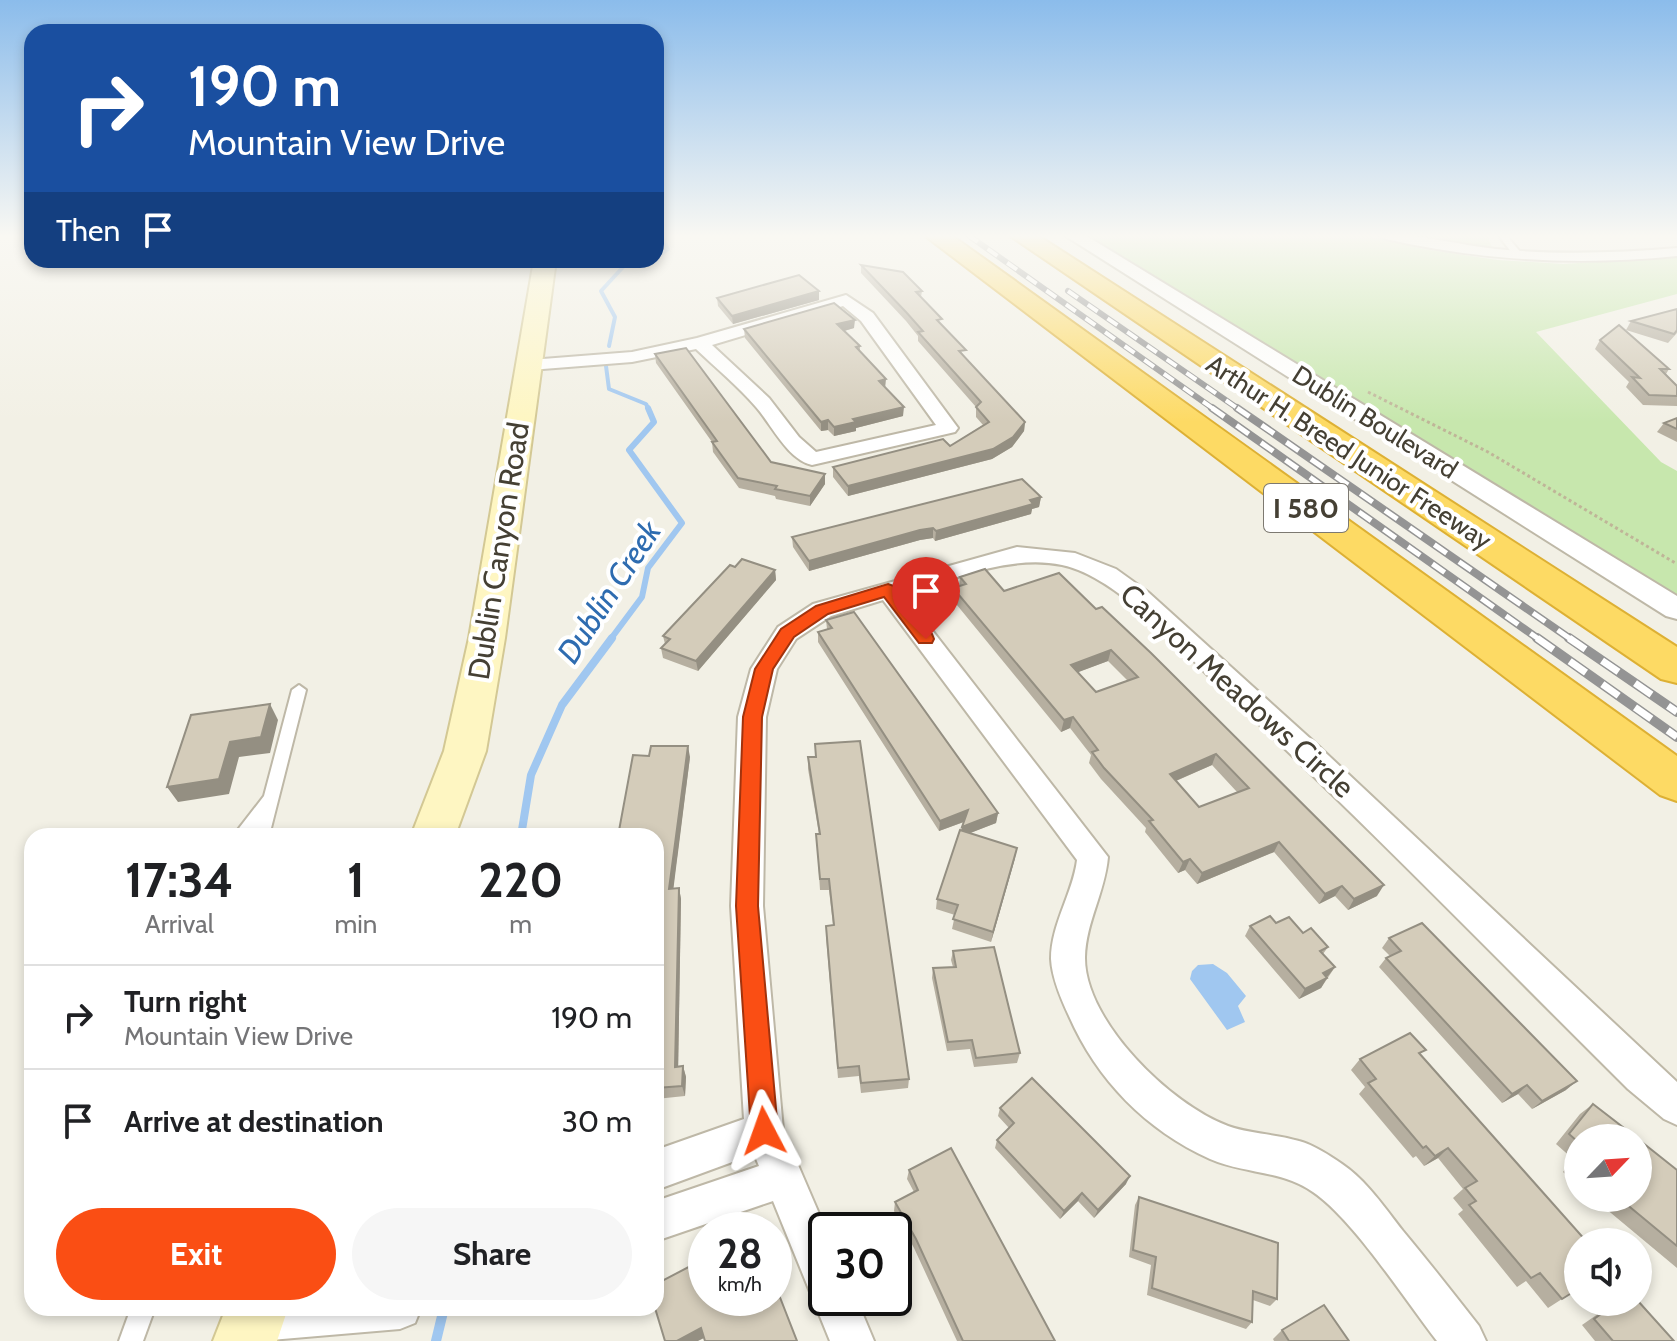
<!DOCTYPE html>
<html lang="en">
<head>
<meta charset="utf-8">
<style>
  body { margin:0; font-family:Cabin,sans-serif; background:#f6f6f6; color:#202124; height:100vh; display:flex; flex-direction:column; font-size:30px; white-space:nowrap }
  * { box-sizing:border-box; margin:0 }
  p { font-size:26px; color:#757577 }
  .icon { flex:none; width:44px; height:44px; fill:none; stroke:currentColor; stroke-width:2; stroke-linecap:round; stroke-linejoin:round }
  .map { position:relative; flex:1; overflow:hidden }
  .side { position:absolute; left:24px; top:828px; width:640px; height:488px; display:flex; flex-direction:column; background:#fff; border-radius:24px; box-shadow:0 4px 12px #0003 }
  .side>* { flex:none }
  .hud { position:absolute; left:24px; top:24px; width:640px; height:244px; border-radius:24px; box-shadow:0 4px 12px #0003; background:#1a4fa0; color:#fff; overflow:hidden }
  .needle { width:52px; rotate:65deg }
  .tools { position:absolute; left:1564px; top:1124px; display:grid; gap:16px }
  .tools a { display:grid; place-items:center; width:88px; height:88px; border-radius:50%; background:#fff; box-shadow:0 4px 12px #0003; font-size:40px }
  .speed { position:absolute; left:688px; top:1212px; display:flex; gap:16px; font-size:40px; font-weight:700; text-align:center }
  .speed>* { display:grid; place-content:center; width:104px; height:104px; border-radius:50%; background:#fff; box-shadow:0 4px 12px #0003; line-height:1 }
  .speed small { font-size:20px; font-weight:400 }
  .speed .limit { border:4px solid #111; border-radius:12px; background:#fff; color:#111 }
  .pin { position:absolute; display:grid; place-items:center; width:68px; height:68px; color:#fff; margin:-82px -34px; border-radius:50% 50% 50% 0; rotate:-45deg; box-shadow:0 0 8px #0007 }
  .pin .icon { rotate:45deg }
  .me { position:absolute; width:88px; margin:-44px; rotate:356deg; stroke-linejoin:round; filter:drop-shadow(0 0 6px #0008) }
  .turn { display:flex; align-items:center; gap:28px; height:168px; padding:0 32px; font-size:36px }
  .turn .icon { width:104px; height:104px; stroke-width:2.5 }
  .turn b { display:block; font-size:56px; line-height:68px }
  .then { display:flex; align-items:center; height:76px; padding:0 32px; background:#0003; gap:16px; font-size:30px }
  .eta { display:flex; justify-content:space-evenly; align-items:center; height:136px; text-align:center }
  .eta b { font-size:48px; font-weight:800; line-height:56px }
  .action { display:flex; gap:16px; margin-top:auto; padding:16px 32px }
  .action a { flex:1; height:92px; border-radius:48px; background:#fa4e14; color:#fff; font-size:32px; font-weight:800; line-height:92px; text-align:center }
  .action a+a { background:#f6f6f6; color:#202124 }
  ul { padding:0; list-style:none }
  li { display:flex; align-items:center; gap:24px; height:104px; padding:0 32px; border-top:2px solid #e0e0e0 }
  li div { flex:1 }
  li b { display:block; font-size:30px }
  li em { font-style:normal }
  .map>svg:first-child { display:block }
  .green { fill:#c7e7ad }
  .water { fill:#a0c7f0 }
  .lines { fill:none; stroke-linecap:round; stroke-linejoin:round }
  .stream-far3 { stroke:#a0c7f0; stroke-width:4 }
  .stream-far2 { stroke:#a0c7f0; stroke-width:6 }
  .stream-far1 { stroke:#a0c7f0; stroke-width:8 }
  .stream { stroke:#a0c7f0; stroke-width:10 }
  .service-casing { stroke:#beb8a7; stroke-width:4 }
  .minor-casing { stroke:#beb8a7; stroke-width:4 }
  .tertiary-casing { stroke:#beb8a7; stroke-width:4 }
  .secondary-casing { stroke:#d3c894; stroke-width:4 }
  .motorway-casing { stroke:#ddb034; stroke-width:4 }
  .path { stroke:#bfb598; stroke-width:3; stroke-dasharray:3 3; stroke-linecap:butt }
  .service { fill:#fff; fill-rule:evenodd }
  .minor { fill:#fff; fill-rule:evenodd }
  .tertiary { fill:#fff; fill-rule:evenodd }
  .secondary { fill:#fef6c2; fill-rule:evenodd }
  .motorway { fill:#fdda64; fill-rule:evenodd }
  .rail-far2-casing { stroke:#949494; stroke-width:6 }
  .rail-far1-casing { stroke:#949494; stroke-width:8 }
  .rail-casing { stroke:#949494; stroke-width:10 }
  .rail-far2 { stroke:#fff; stroke-width:4; stroke-dasharray:12; stroke-linecap:butt }
  .rail-far1 { stroke:#fff; stroke-width:5; stroke-dasharray:15; stroke-linecap:butt }
  .rail { stroke:#fff; stroke-width:7; stroke-dasharray:20; stroke-linecap:butt }
  .wall { fill:#b6afa0; fill-rule:evenodd }
  .shaded-wall { fill:#948f82 }
  .building { fill:#d4ccba; stroke:#948f82; stroke-width:2; fill-rule:evenodd }
  .route { fill:#fa4e14; stroke:#a2330d; stroke-width:2 }
  .labels { text-anchor:middle; stroke-width:8; stroke-linejoin:round; paint-order:stroke }
  .far-street-label { font-size:26px; fill:#454034; stroke:#fff }
  .shield { fill:#fff; stroke:#7d7971; stroke-width:2 }
  .shield-label { font-size:28px; font-weight:bold; fill:#454034 }
  .street-label { font-size:30px; fill:#454034; stroke:#fff }
  .water-label { font-size:32px; font-style:italic; fill:#2e6cb0; stroke:#fff }
</style>
</head>
<body>
<div class="map">
<svg width="1677" height="1341" viewBox="0 0 1677 1341">
  <rect width="100%" height="100%" fill="#f2f0e5"/>
  <g class="green">
    <path d="M1087 235H1365L1423 249 1498 260 1563 264 1677 257V294L1536 332 1661 462 1677 471V597Z"/>
    <path d="M1409 235H1487L1492 248Z"/>
  </g>
  <path class="water" d="M1213 964 1227 973 1246 996 1238 1006 1245 1022 1227 1030 1190 979 1192 971 1198 965Z"/>
  <g class="lines">
    <g class="stream-far3">
      <path d="M656 258 668 249 661 235"/>
      <path d="M609 346 615 317 601 291 624 266 647 260"/>
      <path d="M606 366 609 389 646 404 649 410"/>
    </g>
    <path class="stream-far2" d="M610 640 642 597 648 568 682 523 629 450 654 422 648 408"/>
    <path class="stream-far1" d="M521 836 531 775 562 705 612 638"/>
    <path class="stream" d="M436 1341 444 1308"/>
    <defs>
      <g id="service">
        <path d="M1498 235H1506L1522 254V258H1516Z"/>
        <path d="M299 685 306 690 269 836H253L254 830 250 836H233L264 796 292 690Z"/>
        <path d="M131 1308H155L143 1341H119Z"/>
      </g>
      <g id="minor">
        <path d="M1379 235C1418 233 1457 245 1496 249 1557 255 1617 253 1677 248V256C1578 266 1483 261 1386 239Z"/>
        <path d="M846 295 873 313 955 424 958 428 955 432 812 465C787 459 772 425 756 407 738 386 716 368 696 349L632 362 530 370 521 365 530 360 632 352 697 338ZM843 306 861 321 936 425 816 452 799 437 769 398 712 345Z"/>
        <path d="M1017 547 1075 553 1116 569 1148 592 1313 741 1677 1082V1125L1664 1119 1628 1089C1495 957 1364 822 1227 694 1185 654 1119 577 1062 565 1010 554 954 580 904 594L1108 857C1105 892 1086 922 1085 957 1084 1021 1171 1105 1228 1126 1250 1134 1276 1134 1299 1141 1314 1145 1329 1155 1342 1164 1366 1180 1385 1208 1403 1231 1429 1262 1454 1294 1479 1326L1486 1341H1437C1405 1300 1353 1219 1313 1192 1282 1170 1244 1174 1210 1159 1146 1130 1097 1080 1069 1016 1061 999 1052 978 1051 959 1051 924 1073 893 1077 860L883 600 831 616 796 639 777 669 766 717 763 906 783 1130 826 1230V1298H856L874 1341H830L773 1201 656 1241V1201L759 1166 754 1154 656 1190V1150L744 1119 731 906 738 717 751 669 778 627 813 604Z"/>
        <path d="M235 1308H421L415 1323 400 1329 259 1341 237 1335 230 1320Z"/>
      </g>
      <path id="tertiary" d="M1064 235H1085L1677 596V619L1666 616Z"/>
      <g id="secondary">
        <path d="M534 260H556L505 638 486 751 455 836H411L444 751 469 638Z"/>
        <path d="M226 1308H288L277 1341H213Z"/>
      </g>
      <g id="motorway">
        <path d="M924 235H951L1677 756V801L1660 795Z"/>
        <path d="M1009 235H1037L1677 647V683L1661 679Z"/>
      </g>
    </defs>
    <use href="#service" class="service-casing"/>
    <use href="#minor" class="minor-casing"/>
    <use href="#tertiary" class="tertiary-casing"/>
    <use href="#secondary" class="secondary-casing"/>
    <use href="#motorway" class="motorway-casing"/>
    <path class="path" d="M1368 392 1488 452 1677 564"/>
    <use href="#service" class="service"/>
    <use href="#minor" class="minor"/>
    <use href="#tertiary" class="tertiary"/>
    <use href="#secondary" class="secondary"/>
    <use href="#motorway" class="motorway"/>
    <defs>
      <g id="rail-far2">
        <path d="M968 235 1215 410"/>
        <path d="M1068 291 1240 410"/>
      </g>
      <g id="rail-far1">
        <path d="M1212 408 1540 640"/>
        <path d="M1237 408 1572 640"/>
      </g>
      <g id="rail">
        <path d="M1537 638 1677 737"/>
        <path d="M1569 638 1677 712"/>
      </g>
    </defs>
    <use href="#rail-far2" class="rail-far2-casing"/>
    <use href="#rail-far1" class="rail-far1-casing"/>
    <use href="#rail" class="rail-casing"/>
    <use href="#rail-far2" class="rail-far2"/>
    <use href="#rail-far1" class="rail-far1"/>
    <use href="#rail" class="rail"/>
  </g>
  <g class="wall">
    <path d="M861 265 922 291 921 297 965 357 1025 422 1024 431 1012 447 992 459 848 496 833 477V467L950 446 983 425 976 417V407L918 341V336L906 321 861 273Z"/>
    <path d="M717 298 819 300 733 324 718 306Z"/>
    <path d="M1677 309V333L1668 343 1626 330 1631 321Z"/>
    <path d="M854 328 844 331 860 346V352L903 416 856 428V431L834 436 828 430 821 431 745 338 744 329Z"/>
    <path d="M1600 340 1669 369 1666 374 1677 386V406L1643 405 1626 387 1629 382 1595 349Z"/>
    <path d="M655 354 771 462 825 484 810 506 776 499 775 496 739 488 713 452 712 442 656 363Z"/>
    <path d="M1677 418V442L1657 432 1664 423Z"/>
    <path d="M1041 497 1039 507 1032 509 1031 514 935 541 933 538 920 540 809 571 793 547 792 537Z"/>
    <path d="M735 567 775 570 776 580 698 671 663 658 661 648 665 644 663 636Z"/>
    <path d="M1059 573 1377 896 1348 910 1335 896 1319 904 1274 852 1197 884 1185 870 1178 873 1145 832 1146 828 1101 779 1089 763 1091 755 1070 728 1061 732 952 599 953 588 959 586 960 577 1004 591ZM1108 661 1128 681 1096 692 1078 672ZM1212 765 1237 792 1199 807 1176 781Z"/>
    <path d="M826 620 998 813 996 823 970 833 1015 858 991 942 952 929 955 915 936 909 937 899 964 822 939 831 818 642V632L827 629Z"/>
    <path d="M690 757 673 888H679L681 899 678 1067 683 1066 686 1077 685 1096 656 1099V836Z"/>
    <path d="M808 757 909 1079 908 1088 861 1093 859 1076 838 1078 826 937V926L833 925 829 890H820L817 845 819 834 808 769Z"/>
    <path d="M1276 923 1303 933 1328 947 1323 954 1335 967 1321 988 1299 999 1245 936 1250 926Z"/>
    <path d="M1389 938 1566 1090 1532 1109 1518 1094 1502 1103 1379 967 1386 958 1390 956 1382 948Z"/>
    <path d="M953 951 1020 1053 1017 1063 974 1067 970 1049 947 1051 932 978 933 968 953 967 951 960Z"/>
    <path d="M1421 1055 1562 1299 1548 1308 1526 1281 1517 1287 1458 1214 1463 1210 1453 1198 1463 1189 1438 1158 1424 1166 1416 1156 1413 1158 1359 1094 1365 1087 1351 1070 1360 1059Z"/>
    <path d="M1593 1104 1578 1138V1185L1563 1172 1573 1159 1556 1144 1580 1114Z"/>
    <path d="M1000 1108 1126 1184 1094 1218 1078 1201 1060 1219 995 1148 997 1140 1009 1128 998 1116Z"/>
    <path d="M909 1170 1055 1341H957L914 1248 894 1211 895 1202 914 1192 907 1179Z"/>
    <path d="M1677 1170V1268L1593 1198H1638Z"/>
    <path d="M1139 1197 1277 1299 1270 1306 1253 1300 1252 1322 1246 1329 1147 1295 1151 1265 1129 1257 1135 1205Z"/>
    <path d="M1615 1302H1638L1674 1341H1595L1582 1325Z"/>
    <path d="M1282 1330 1349 1341H1274L1273 1339Z"/>
  </g>
  <g class="shaded-wall">
    <path d="M819 291V300L733 324 732 316Z"/>
    <path d="M855 320 854 328 837 333V324Z"/>
    <path d="M886 379 885 389 879 381Z"/>
    <path d="M904 407 903 416 856 428V431L834 436V427L853 419Z"/>
    <path d="M828 420V430L821 431V422Z"/>
    <path d="M1025 422 1024 431 1012 447 992 459 848 496V486Z"/>
    <path d="M825 474V484L810 506V496Z"/>
    <path d="M1041 497 1039 507 1032 509 1031 514 935 541 936 531Z"/>
    <path d="M933 528V538L920 540 809 571V561L920 530Z"/>
    <path d="M775 570 776 580 698 671 696 661Z"/>
    <path d="M1111 650 1108 661 1068 676 1071 665Z"/>
    <path d="M270 704 278 720 270 753 239 757 229 794 178 802 167 787 230 742Z"/>
    <path d="M1073 717 1070 728 1061 732 1064 720Z"/>
    <path d="M688 746 690 757 672 900 669 889Z"/>
    <path d="M1216 754 1212 765 1166 785 1170 774Z"/>
    <path d="M968 810 966 821 939 831 940 821Z"/>
    <path d="M998 813 996 823 960 837 962 827Z"/>
    <path d="M1279 842 1274 852 1197 884 1202 873Z"/>
    <path d="M1017 848 1015 858 991 942 993 932Z"/>
    <path d="M1190 859 1185 870 1178 873 1183 862Z"/>
    <path d="M1384 885 1377 896 1348 910 1354 899Z"/>
    <path d="M1342 886 1335 896 1319 904 1325 894Z"/>
    <path d="M679 888 681 899 678 1077 675 1067Z"/>
    <path d="M1335 967 1328 976 1316 982 1323 973Z"/>
    <path d="M1327 978 1321 988 1299 999 1305 989Z"/>
    <path d="M683 1066 686 1077 685 1096 682 1086Z"/>
    <path d="M1577 1081 1566 1090 1532 1109 1542 1101Z"/>
    <path d="M1527 1085 1518 1094 1502 1103 1512 1094Z"/>
    <path d="M1448 1148 1438 1158 1424 1166 1435 1156Z"/>
    <path d="M1130 1176 1126 1184 1094 1218 1098 1210Z"/>
    <path d="M1082 1193 1078 1201 1060 1219 1064 1211Z"/>
    <path d="M701 1328 704 1338 698 1341H677Z"/>
  </g>
  <g class="building">
    <path d="M861 265 903 272 922 291 916 292 942 319 937 320 966 350 959 351 1025 422 1013 437 993 449 848 486 833 467 943 439 950 446 989 422 976 407 981 402 918 332 923 331 906 312Z"/>
    <path d="M799 275 819 291 732 316 717 298Z"/>
    <path d="M834 303 855 320 837 324 860 346 856 347 886 379 879 381 904 407 853 419 856 422 834 427 828 420 821 422 744 329Z"/>
    <path d="M1677 309V330L1674 334 1631 321Z"/>
    <path d="M1619 325 1669 369H1660L1677 386V396L1649 395 1632 377 1640 378 1600 340Z"/>
    <path d="M686 348 771 462 825 474 810 496 775 489 777 486 738 478 712 442 717 441 655 354Z"/>
    <path d="M1677 418V429L1664 423Z"/>
    <path d="M1022 479 1041 497 1030 500 1033 504 936 531 933 528 920 530 809 561 792 537Z"/>
    <path d="M742 559 775 570 696 661 661 648 670 639 663 636 730 565 735 567Z"/>
    <path d="M985 569 1004 591 1059 573 1096 609 1102 607 1151 653 1384 885 1354 899 1342 886 1325 894 1279 842 1202 873 1190 859 1183 862 1149 821 1153 820 1104 768 1092 752 1098 750 1073 717 1064 720 953 588 966 584 960 577ZM1111 650 1138 677 1096 692 1071 665ZM1216 754 1249 788 1199 807 1170 774Z"/>
    <path d="M854 612 998 813 962 827 968 810 940 821 818 632 832 628 826 620Z"/>
    <path d="M270 704 261 737 230 742 219 779 167 787 191 715Z"/>
    <path d="M860 741 909 1079 861 1083 859 1066 838 1068 826 926 834 925 829 879H820L816 834H820L808 757H816L815 744Z"/>
    <path d="M651 746H688L669 889 679 888 675 1067 683 1066 682 1086 656 1088V836H618L633 755 649 756Z"/>
    <path d="M960 830 1017 848 993 932 953 919 958 905 937 899Z"/>
    <path d="M1270 916 1276 923 1289 917 1303 933 1311 928 1328 947 1320 951 1335 967 1323 973 1327 978 1305 989 1250 926Z"/>
    <path d="M1422 923 1577 1081 1542 1101 1527 1085 1512 1094 1386 958 1401 951 1389 938Z"/>
    <path d="M994 947 1020 1053 976 1058 972 1040 948 1042 933 968 956 967 953 951Z"/>
    <path d="M1410 1033 1426 1050 1419 1053 1587 1242H1578V1289L1562 1299 1540 1273 1531 1278 1469 1205 1476 1201 1465 1188 1477 1181 1448 1148 1435 1156 1426 1146 1423 1148 1368 1083 1376 1079 1360 1059Z"/>
    <path d="M1032 1078 1130 1176 1098 1210 1082 1193 1064 1211 997 1140 1014 1123 1000 1108Z"/>
    <path d="M1593 1104 1637 1138H1578V1142L1569 1134Z"/>
    <path d="M1638 1139 1677 1170V1246L1619 1198H1638Z"/>
    <path d="M951 1148 1055 1341H963L916 1239 895 1202 918 1190 909 1170Z"/>
    <path d="M1139 1197 1278 1243 1277 1299 1253 1291 1252 1322 1152 1288 1156 1257 1133 1250Z"/>
    <path d="M706 1258V1298H774V1282L797 1341H705L701 1328 677 1341H665L655 1308H656V1284Z"/>
    <path d="M1638 1301 1674 1341H1613L1594 1319 1618 1302Z"/>
    <path d="M1324 1305 1349 1341H1289L1282 1330Z"/>
  </g>
  <linearGradient id="sky" x2="0" y2="1"><stop stop-color="#8bbceb"/><stop offset="0.56" stop-color="#f9f8f3"/><stop offset="1" stop-color="#f9f8f3" stop-opacity="0"/></linearGradient>
  <rect width="1677" height="422" fill="url(#sky)"/>
  <path class="route" d="M888 584 894 586 932 634 934 639 932 643H919L884 597 828 614 794 637 773 669 762 717 758 906 778 1131 774 1141 764 1145 755 1141 751 1131 736 906 743 717 755 669 781 629 816 606Z"/>
  <g class="labels">
    <g class="far-street-label">
      <text transform="translate(1375 422) rotate(32)" y="9">Dublin Boulevard</text>
      <text transform="translate(1349 452) rotate(33)" y="9">Arthur H. Breed Junior Freeway</text>
    </g>
    <rect class="shield" x="1264" y="484" width="84" height="48" rx="6"/>
    <g class="shield-label">
      <text x="1306" y="518">I 580</text>
    </g>
    <g class="street-label">
      <text transform="translate(499 551) rotate(-81)" y="10">Dublin Canyon Road</text>
      <text transform="translate(1237 691) rotate(42)" y="10">Canyon Meadows Circle</text>
    </g>
    <g class="water-label">
      <text transform="translate(609 592) rotate(-57)" y="11">Dublin Creek</text>
    </g>
  </g>
</svg>
<div class="tools">
<a><svg class="needle" viewBox="-14 -14 28 28"><path d="M0-13l5 13h-10z" fill="#e53935"/><path d="M0 13l5-13h-10z" fill="#757577"/></svg></a>
<a><svg class="icon" aria-label="sound" viewBox="0 0 24 24"><path d="M4 9h4l5-4v14l-5-4H4zM17 9q2 3 0 6"/></svg></a>
</div>
<div class="speed"><div>28<small>km/h</small></div><div class="limit">30</div></div>
<div class="pin" style="left:926px;top:639px;background:#d93025"><svg class="icon" aria-label="arrive" viewBox="0 0 24 24"><path d="M6 21V4h12l-3 4 3 4H6"/></svg></div>
<svg class="me" style="left:764px;top:1131px" viewBox="-20 -20 40 40"><path d="M0-17L14 15 0 8-14 15z" fill="#fa4e14" stroke="#fff" stroke-width="4"/></svg>
<div class="hud">
<div class="turn"><svg class="icon" aria-label="right" viewBox="0 0 24 24"><path d="M7 20v-9h11M14 6l5 5-5 5"/></svg><div><b>190 m</b>Mountain View Drive</div></div>
<div class="then">Then<svg class="icon" aria-label="arrive" viewBox="0 0 24 24"><path d="M6 21V4h12l-3 4 3 4H6"/></svg></div>
</div>
<section class="side">
<div class="eta">
<div><b>17:34</b><p>Arrival</p></div>
<div><b>1</b><p>min</p></div>
<div><b>220</b><p>m</p></div>
</div>
<ul>
<li><svg class="icon" aria-label="right" viewBox="0 0 24 24"><path d="M7 20v-9h11M14 6l5 5-5 5"/></svg><div><b>Turn right</b><p>Mountain View Drive</p></div><em>190 m</em></li>
<li><svg class="icon" aria-label="arrive" viewBox="0 0 24 24"><path d="M6 21V4h12l-3 4 3 4H6"/></svg><div><b>Arrive at destination</b></div><em>30 m</em></li>
</ul>
<div class="action"><a>Exit</a><a>Share</a></div>
</section>
</div>
</body>
</html>
